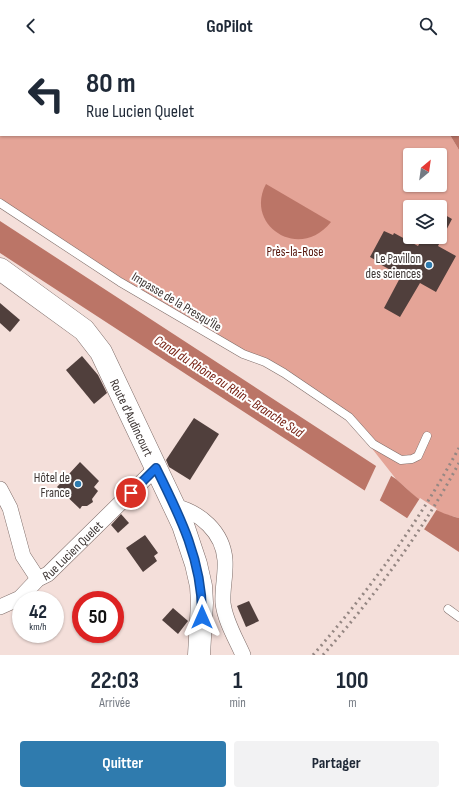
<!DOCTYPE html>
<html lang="fr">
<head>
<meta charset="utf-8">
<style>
  body { margin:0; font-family:"Sofia Sans Condensed",sans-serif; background:#f2f2f3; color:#1f2937; height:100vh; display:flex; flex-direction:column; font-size:15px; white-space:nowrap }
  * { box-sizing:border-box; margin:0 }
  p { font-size:13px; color:#747a83 }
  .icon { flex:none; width:22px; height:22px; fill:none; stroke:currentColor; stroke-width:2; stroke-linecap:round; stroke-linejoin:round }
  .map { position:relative; height:603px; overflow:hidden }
  .side { display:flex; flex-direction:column; background:#fff; flex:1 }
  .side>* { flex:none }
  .guide { position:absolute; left:0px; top:0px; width:459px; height:84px; box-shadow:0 1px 3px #0004; background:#fff; color:#1f2937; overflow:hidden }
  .needle { width:26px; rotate:29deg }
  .fabs { position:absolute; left:403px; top:96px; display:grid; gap:8px }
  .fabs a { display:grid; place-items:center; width:44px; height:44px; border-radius:4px; background:#fff; box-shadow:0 1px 3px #0004; font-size:20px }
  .speed { position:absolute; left:12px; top:539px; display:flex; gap:8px; font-size:20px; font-weight:700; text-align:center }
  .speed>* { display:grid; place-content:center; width:52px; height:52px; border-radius:50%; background:#fff; box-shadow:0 1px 3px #0004; line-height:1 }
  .speed small { font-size:10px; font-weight:400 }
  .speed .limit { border:6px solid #d22; background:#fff; color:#111 }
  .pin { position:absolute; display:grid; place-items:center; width:34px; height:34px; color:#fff; margin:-17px; border:2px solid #fff; border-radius:50%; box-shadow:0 1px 4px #0007 }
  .me { position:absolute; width:44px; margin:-22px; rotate:0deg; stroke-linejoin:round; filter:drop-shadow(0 0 3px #0008) }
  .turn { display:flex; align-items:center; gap:14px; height:84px; padding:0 20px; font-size:18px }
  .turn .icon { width:52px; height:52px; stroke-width:2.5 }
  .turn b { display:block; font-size:28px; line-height:34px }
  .eta { display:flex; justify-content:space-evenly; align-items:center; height:68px; text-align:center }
  .eta b { font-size:24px; font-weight:700; line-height:28px }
  .action { display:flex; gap:8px; margin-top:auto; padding:8px 20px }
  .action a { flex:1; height:46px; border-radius:4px; background:#2f7bae; color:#fff; font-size:16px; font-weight:700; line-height:46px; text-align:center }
  .action a+a { background:#f2f2f3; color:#1f2937 }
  header { display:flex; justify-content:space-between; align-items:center; height:52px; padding:0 20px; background:#fff; font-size:18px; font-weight:700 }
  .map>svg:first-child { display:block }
  .green { fill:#e4a497; fill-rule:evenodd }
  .forest { fill:#e49b8c }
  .water { fill:#bb7567 }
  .pier { fill:#f4dfda }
  .building { fill:#503f3c }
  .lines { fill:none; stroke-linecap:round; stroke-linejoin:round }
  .service-casing { stroke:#7e6c68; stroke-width:9 }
  .minor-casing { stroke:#7e6c68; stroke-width:16 }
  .secondary-casing { stroke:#7e6c68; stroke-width:23 }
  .service { stroke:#fff; stroke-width:8 }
  .minor { stroke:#fff; stroke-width:15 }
  .secondary { stroke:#fff; stroke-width:22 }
  .rail { stroke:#958783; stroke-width:3; stroke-dasharray:2 4; stroke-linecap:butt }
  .route-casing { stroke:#114b97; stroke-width:10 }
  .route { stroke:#1a73e8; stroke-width:7 }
  .poi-dot { fill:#2f7bae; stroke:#fff; stroke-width:1.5 }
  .labels { text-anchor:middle; stroke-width:4; stroke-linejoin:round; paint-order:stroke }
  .park-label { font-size:13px; fill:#551409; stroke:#fff }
  .poi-label { font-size:13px; fill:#3c3432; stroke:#fff; text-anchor:end }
  .street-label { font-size:13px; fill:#3c3432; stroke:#fff }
  .water-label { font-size:14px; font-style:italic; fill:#772214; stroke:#fff }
</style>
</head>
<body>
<header><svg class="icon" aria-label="back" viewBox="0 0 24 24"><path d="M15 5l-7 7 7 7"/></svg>GoPilot<svg class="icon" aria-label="search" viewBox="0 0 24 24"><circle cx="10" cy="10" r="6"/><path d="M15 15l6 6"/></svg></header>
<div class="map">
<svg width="459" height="603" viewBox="0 0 459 603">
  <rect width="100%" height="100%" fill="#f4dfda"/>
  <path class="green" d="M0 0 363 1H1V83H450L459 98V466L440 461 423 452 396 427 344 361 284 321 243 302 0 151ZM410 103H440V133H410ZM410 155H440V185H410Z"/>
  <g class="forest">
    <path d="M0 0H92L1 1V71Z"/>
    <path d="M93 0H196L197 1H94Z"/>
    <path d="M214 0H324L322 1Z"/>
  </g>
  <g class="water">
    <path d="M458 20 459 21V98L450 83H458Z"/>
    <path d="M266 132 331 170C299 210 244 173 266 132Z"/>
    <path d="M0 169 396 427C418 447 428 458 459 466V500L0 201Z"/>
  </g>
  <g class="pier">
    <path d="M377 412 392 422 379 450 364 440Z"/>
    <path d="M420 446 437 457 423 479 406 468Z"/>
  </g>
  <g class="building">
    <path d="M440 160 452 167 438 194 456 204 436 240 420 231 400 265 384 256 401 224 378 211 379 210 370 205 384 179 393 183 394 181 418 194 423 185H440Z"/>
    <path d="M0 251 20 268 10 280 0 271Z"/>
    <path d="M82 304 98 323 107 341 94 352 66 318Z"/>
    <path d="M194 366 219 382 190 428 169 415 166 408Z"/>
    <path d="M80 410 99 429 94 435 98 439 92 447 93 450 87 454H82L80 457 57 435Z"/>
    <path d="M121 462 129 471 118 481 111 473Z"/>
    <path d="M145 483 158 501 154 504 157 509 143 520 126 496Z"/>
    <path d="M249 549 259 569 246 575 237 554Z"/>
    <path d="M173 556 188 569 178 582 162 568Z"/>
  </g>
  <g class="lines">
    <defs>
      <g id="service">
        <path d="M0 151 120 230 243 302 265 310 284 321 349 365 373 392 401 408 412 407 418 404 427 384"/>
        <path d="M448 557 459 565"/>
      </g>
      <g id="minor">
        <path d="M0 437 10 456 23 504 38 527"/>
        <path d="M174 454C200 460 223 480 225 508 226 523 222 537 223 551 225 569 236 587 243 603"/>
        <path id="s1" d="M0 555 20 546 38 527 48 522 156 416"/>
      </g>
      <g id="secondary">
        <path id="s2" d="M0 217 84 278 101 300 183 473 196 512 201 534 202 551 199 603"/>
      </g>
    </defs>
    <use href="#service" class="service-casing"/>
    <use href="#minor" class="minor-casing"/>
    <use href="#secondary" class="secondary-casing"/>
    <use href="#service" class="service"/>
    <use href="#minor" class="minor"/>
    <use href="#secondary" class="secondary"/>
    <g class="rail">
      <path d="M313 603C369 539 418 471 459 396"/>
      <path d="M323 603C374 545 422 480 459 411"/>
    </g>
  </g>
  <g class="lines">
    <defs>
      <path id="route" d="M131 441 156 416C180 464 203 510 202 565"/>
    </defs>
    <use href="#route" class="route-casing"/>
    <use href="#route" class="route"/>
  </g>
  <g class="poi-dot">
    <circle cx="429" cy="213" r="4"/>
    <circle cx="78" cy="432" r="4"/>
  </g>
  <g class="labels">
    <g class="park-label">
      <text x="295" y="204">Près-la-Rose</text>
    </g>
    <g class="poi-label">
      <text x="421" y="211">Le Pavillon<tspan x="421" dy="15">des sciences</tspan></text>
      <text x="70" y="430">Hôtel de<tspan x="70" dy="15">France</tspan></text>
    </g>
    <g class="street-label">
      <text transform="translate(177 249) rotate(31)" y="5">Impasse de la Presqu'Île</text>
      <text dy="5" stroke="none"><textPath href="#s2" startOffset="204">Route d'Audincourt</textPath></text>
      <text dy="5" stroke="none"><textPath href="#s1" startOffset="93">Rue Lucien Quelet</textPath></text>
    </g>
    <g class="water-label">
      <text transform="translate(229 334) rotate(33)" y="5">Canal du Rhône au Rhin - Branche Sud</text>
    </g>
  </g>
</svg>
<div class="fabs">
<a><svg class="needle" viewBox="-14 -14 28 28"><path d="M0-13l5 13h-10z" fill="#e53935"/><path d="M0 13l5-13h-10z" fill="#747a83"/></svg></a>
<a><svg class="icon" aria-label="layers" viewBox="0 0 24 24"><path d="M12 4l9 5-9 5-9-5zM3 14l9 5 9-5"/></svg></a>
</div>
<div class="speed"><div>42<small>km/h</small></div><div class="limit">50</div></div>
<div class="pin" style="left:131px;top:441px;background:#d93025"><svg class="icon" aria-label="arrive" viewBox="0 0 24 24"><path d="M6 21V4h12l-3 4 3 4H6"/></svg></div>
<svg class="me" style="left:202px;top:565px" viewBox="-20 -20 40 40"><path d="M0-17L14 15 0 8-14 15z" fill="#1a73e8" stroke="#fff" stroke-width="4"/></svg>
<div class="guide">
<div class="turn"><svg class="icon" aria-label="left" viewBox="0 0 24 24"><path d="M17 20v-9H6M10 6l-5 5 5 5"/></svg><div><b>80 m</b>Rue Lucien Quelet</div></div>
</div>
</div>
<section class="side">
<div class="eta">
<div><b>22:03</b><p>Arrivée</p></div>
<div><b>1</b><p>min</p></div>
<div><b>100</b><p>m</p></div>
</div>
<div class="action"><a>Quitter</a><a>Partager</a></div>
</section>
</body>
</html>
